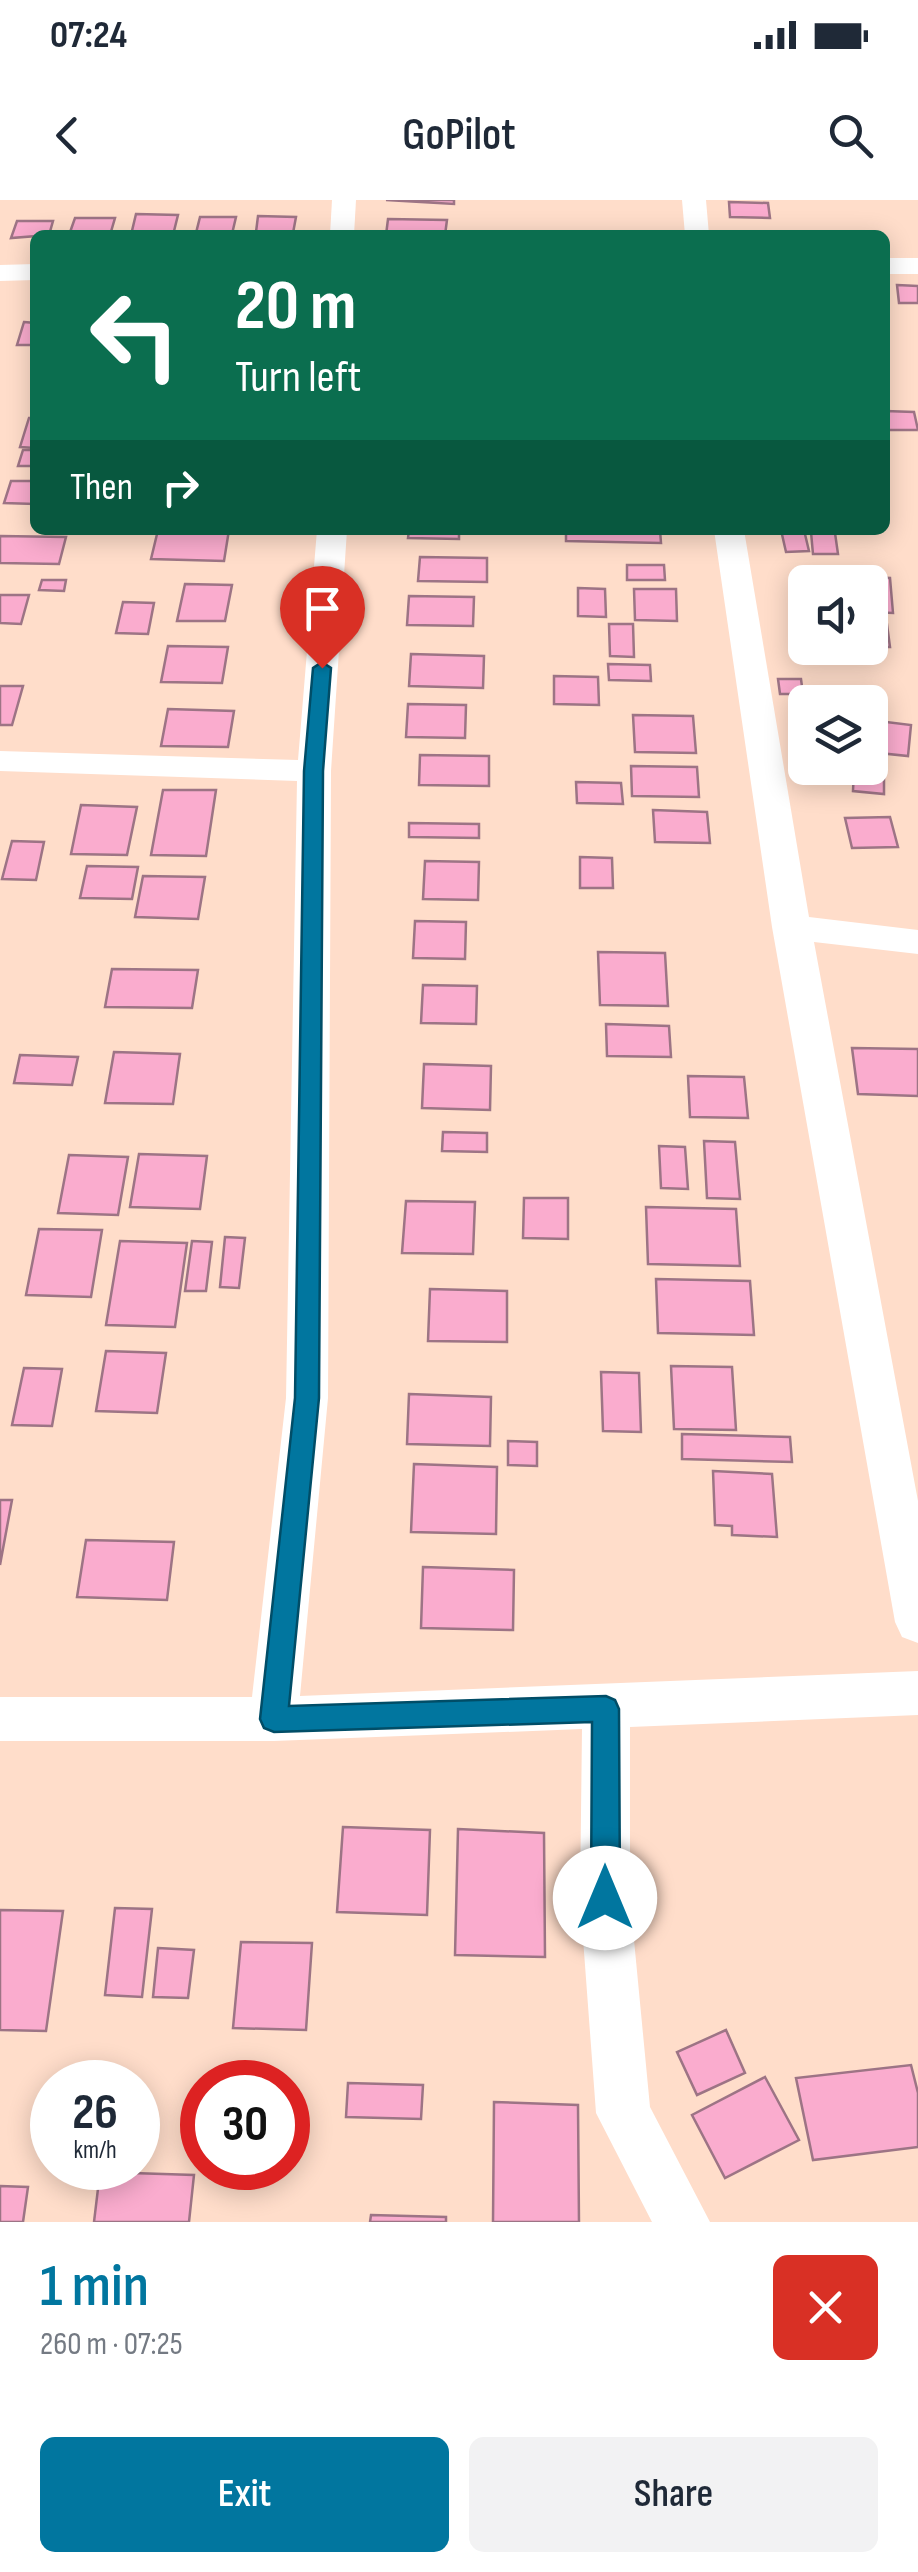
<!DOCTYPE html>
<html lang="en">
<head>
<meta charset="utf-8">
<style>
  body { margin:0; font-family:"Sofia Sans Condensed",sans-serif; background:#f2f2f3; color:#1f2937; height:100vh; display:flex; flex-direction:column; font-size:38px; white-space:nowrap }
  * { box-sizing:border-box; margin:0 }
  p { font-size:32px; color:#747a83 }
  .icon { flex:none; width:55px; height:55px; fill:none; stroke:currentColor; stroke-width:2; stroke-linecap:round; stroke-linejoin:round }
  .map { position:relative; height:2022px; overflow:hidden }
  .panel { display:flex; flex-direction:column; background:#fff; flex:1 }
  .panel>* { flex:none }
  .top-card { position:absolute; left:30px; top:30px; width:860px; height:305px; border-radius:15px; box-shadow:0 5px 25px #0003; background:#0b6e4f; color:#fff; overflow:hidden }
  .tools { position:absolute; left:788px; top:365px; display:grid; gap:20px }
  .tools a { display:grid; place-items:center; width:100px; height:100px; border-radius:15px; background:#fff; box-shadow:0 5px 25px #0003; font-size:50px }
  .speed { position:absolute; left:30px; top:1860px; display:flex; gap:20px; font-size:50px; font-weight:700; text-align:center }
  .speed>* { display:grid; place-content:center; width:130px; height:130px; border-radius:50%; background:#fff; box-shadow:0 5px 25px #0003; line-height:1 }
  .speed small { font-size:25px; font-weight:400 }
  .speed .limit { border:15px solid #d22; background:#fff; color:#111 }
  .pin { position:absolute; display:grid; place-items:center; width:85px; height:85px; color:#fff; margin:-102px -42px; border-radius:50% 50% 50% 0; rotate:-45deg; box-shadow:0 0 10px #0007 }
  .pin .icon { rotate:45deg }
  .me { position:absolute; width:110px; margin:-55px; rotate:0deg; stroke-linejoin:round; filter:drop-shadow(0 0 8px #0008) }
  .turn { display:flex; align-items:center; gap:35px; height:210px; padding:0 40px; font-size:45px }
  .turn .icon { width:130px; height:130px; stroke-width:2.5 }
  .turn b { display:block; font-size:70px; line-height:85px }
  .then { display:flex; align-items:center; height:95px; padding:0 40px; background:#0003; gap:20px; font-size:38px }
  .round { display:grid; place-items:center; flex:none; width:105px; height:105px; border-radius:15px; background:#f2f2f3 }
  .head { display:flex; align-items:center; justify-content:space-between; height:170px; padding:0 40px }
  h1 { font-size:60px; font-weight:600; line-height:75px; color:#01769f }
  .button { display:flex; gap:20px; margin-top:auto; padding:20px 40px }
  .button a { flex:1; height:115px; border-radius:15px; background:#01769f; color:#fff; font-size:40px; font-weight:600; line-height:115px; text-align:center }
  .button a+a { background:#f2f2f3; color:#1f2937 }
  .status { display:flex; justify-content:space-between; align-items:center; height:70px; padding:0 50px; background:#fff; direction:ltr }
  .status svg { height:28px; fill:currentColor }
  header { display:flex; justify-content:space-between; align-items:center; height:130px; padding:0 40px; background:#fff; font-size:45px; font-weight:600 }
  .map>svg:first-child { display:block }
  .building { fill:#faacce; stroke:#9d7485; stroke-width:2.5 }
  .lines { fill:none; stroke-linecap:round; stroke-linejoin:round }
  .street { fill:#fff; fill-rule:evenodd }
  .route { fill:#01769f; stroke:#014d67; stroke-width:2.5 }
</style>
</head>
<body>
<div class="status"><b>07:24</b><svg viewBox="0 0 49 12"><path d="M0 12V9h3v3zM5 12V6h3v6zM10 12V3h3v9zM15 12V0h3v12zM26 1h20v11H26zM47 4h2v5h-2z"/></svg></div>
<header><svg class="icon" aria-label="back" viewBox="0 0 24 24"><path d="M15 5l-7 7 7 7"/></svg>GoPilot<svg class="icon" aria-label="search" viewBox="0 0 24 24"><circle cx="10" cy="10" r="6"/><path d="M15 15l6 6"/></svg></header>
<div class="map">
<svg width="918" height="2022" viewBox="0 0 918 2022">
  <rect width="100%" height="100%" fill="#ffddca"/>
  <g class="building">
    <path d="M386 0H454V4Z"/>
    <path d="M729 2 768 3 770 18 730 17Z"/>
    <path d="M136 14 178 15 173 35H131Z"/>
    <path d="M258 16 296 17 293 33 256 32Z"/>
    <path d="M200 17H236L232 34 196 33Z"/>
    <path d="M75 18H115L110 35H69Z"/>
    <path d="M388 19 447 20 445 35H386Z"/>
    <path d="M17 21H53L49 35 11 38Z"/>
    <path d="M897 85 918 86V103H899Z"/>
    <path d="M24 122 35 123V145H17Z"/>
    <path d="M885 211 914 212 918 230H885Z"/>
    <path d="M29 218H35V248L20 247Z"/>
    <path d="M23 250H35V266H18Z"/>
    <path d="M11 281H35V304L4 303Z"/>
    <path d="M158 330H229L224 361 151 359Z"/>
    <path d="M409 330H459V339L408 338Z"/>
    <path d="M566 330H660L661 343 566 341Z"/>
    <path d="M781 330H804L809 351 786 352Z"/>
    <path d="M811 332 835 333 838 354H813Z"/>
    <path d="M0 336 66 337 59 364 0 363Z"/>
    <path d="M420 357 487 358V382L418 381Z"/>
    <path d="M627 365H664L665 380H627Z"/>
    <path d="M848 376 890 378 893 413 870 412V382H848Z"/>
    <path d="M42 380H66L64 391 39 390Z"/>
    <path d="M185 384 232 385 225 421H177Z"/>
    <path d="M578 388 605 389 606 417 578 416Z"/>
    <path d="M634 389H676L677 421 635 420Z"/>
    <path d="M0 395H29L21 424 0 423Z"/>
    <path d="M409 396 474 397 473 426 407 425Z"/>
    <path d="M123 402 154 403 148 434 116 433Z"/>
    <path d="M870 417H886L890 447H870Z"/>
    <path d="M609 424H633L634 457 610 456Z"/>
    <path d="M168 446 228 447 222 483 161 482Z"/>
    <path d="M411 454 484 456 483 488 409 486Z"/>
    <path d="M608 464 650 465 651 481 609 480Z"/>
    <path d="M554 476 598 477 599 505 554 504Z"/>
    <path d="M778 479H801L803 494H780Z"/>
    <path d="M0 486H23L12 525H0Z"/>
    <path d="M408 504 466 505 465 538 406 537Z"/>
    <path d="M168 509 234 511 228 547 161 546Z"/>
    <path d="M633 515 693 516 696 553 635 552Z"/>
    <path d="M870 520 911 525 908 556 870 552Z"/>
    <path d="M420 555 489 556V586L419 585Z"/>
    <path d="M631 566 697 567 699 597 632 596Z"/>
    <path d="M884 567V594L853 591 854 568Z"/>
    <path d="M576 582 621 583 623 604 577 603Z"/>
    <path d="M163 590H216L206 656 151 655Z"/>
    <path d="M81 605 137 607 127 655 71 654Z"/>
    <path d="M653 610 707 612 710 643 655 642Z"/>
    <path d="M890 617 898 647 852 648 845 618Z"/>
    <path d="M409 623 479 624V638L409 637Z"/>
    <path d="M12 641 44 642 36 680 2 679Z"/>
    <path d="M580 657 612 658 613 688H580Z"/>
    <path d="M425 661 479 662 478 700 423 699Z"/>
    <path d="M87 666 138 667 132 699 80 698Z"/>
    <path d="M143 676 205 677 198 719 135 717Z"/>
    <path d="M415 721 466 722 465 759 413 758Z"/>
    <path d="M598 752 665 753 668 806 600 805Z"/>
    <path d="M112 769 198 770 192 808 105 807Z"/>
    <path d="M423 785 477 786 476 824 421 823Z"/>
    <path d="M606 824 669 826 671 857 607 856Z"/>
    <path d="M852 848 918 849V896L858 894Z"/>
    <path d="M114 852 180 854 173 904 105 903Z"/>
    <path d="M20 855 78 857 72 885 14 883Z"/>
    <path d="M424 864 491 866 490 910 422 908Z"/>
    <path d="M688 876 744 877 748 918 690 917Z"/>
    <path d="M443 932 487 933V952L442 951Z"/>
    <path d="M704 941 735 942 740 999 707 998Z"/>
    <path d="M659 946 685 947 688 989 661 988Z"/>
    <path d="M139 954 207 956 200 1009 130 1007Z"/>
    <path d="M69 955 128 957 118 1015 58 1013Z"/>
    <path d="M524 998H568V1039L523 1038Z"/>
    <path d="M406 1001 475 1002 473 1054 402 1053Z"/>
    <path d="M646 1007 736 1009 740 1066 648 1064Z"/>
    <path d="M39 1029 102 1030 91 1097 26 1095Z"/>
    <path d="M225 1037 245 1038 239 1088 220 1087Z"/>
    <path d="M120 1041 187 1043 175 1127 106 1125Z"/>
    <path d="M192 1041 212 1042 206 1091H185Z"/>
    <path d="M656 1079 750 1081 754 1135 658 1133Z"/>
    <path d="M430 1089 507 1091V1142L428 1141Z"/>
    <path d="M106 1151 166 1153 157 1213 96 1211Z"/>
    <path d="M671 1166 732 1167 736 1230 674 1229Z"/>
    <path d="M24 1168 62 1169 52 1226 12 1225Z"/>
    <path d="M601 1172 639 1173 641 1232 603 1231Z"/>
    <path d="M409 1194 491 1197 490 1246 407 1244Z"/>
    <path d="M682 1234 790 1237 792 1262 682 1259Z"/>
    <path d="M508 1241 537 1242V1266L508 1265Z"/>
    <path d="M414 1264 497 1267 496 1334 411 1332Z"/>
    <path d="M713 1271 772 1274 777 1337 732 1335V1326L715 1325Z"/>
    <path d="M0 1300H12L0 1365Z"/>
    <path d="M86 1340 174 1342 167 1400 77 1397Z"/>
    <path d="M423 1367 514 1370 513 1430 421 1428Z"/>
    <path d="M343 1627 430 1630 427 1715 337 1712Z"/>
    <path d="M458 1629 544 1633 545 1757 455 1755Z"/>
    <path d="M115 1708 152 1709 142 1797 105 1795Z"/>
    <path d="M0 1710 63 1711 46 1831 0 1830Z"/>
    <path d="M241 1742 312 1743 306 1830 233 1828Z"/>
    <path d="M158 1748 194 1750 188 1798 153 1797Z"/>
    <path d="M726 1830 745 1873 697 1895 677 1852Z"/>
    <path d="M911 1865 918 1893V1947L813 1960 796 1878Z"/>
    <path d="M765 1877 799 1940 725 1978 692 1915Z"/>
    <path d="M348 1883 423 1885 421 1919 346 1917Z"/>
    <path d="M494 1902 578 1905 579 2022H493Z"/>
    <path d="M100 1972 194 1975 189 2022H94Z"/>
    <path d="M0 1986 28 1987 23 2022H0Z"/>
    <path d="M371 2015 446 2017V2022H370Z"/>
  </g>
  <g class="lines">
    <g class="street">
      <path d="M332 0H356L354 35H330Z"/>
      <path d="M682 0H706L709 35H685Z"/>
      <rect x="885" y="58" width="33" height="16"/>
      <path d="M35 64V80L0 81V65Z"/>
      <path d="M317 330H347L331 571 328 1198 300 1496 918 1471V1515L630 1527V1698L650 1907 710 2022H652L596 1913 580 1698 582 1529 274 1541H0V1497H252L286 1198 297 581 0 571V551L298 560Z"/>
      <path d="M714 330H744L809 717 918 730V754L814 742 918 1301V1443L902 1437 895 1422 772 727Z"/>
    </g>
  </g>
  <path class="route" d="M322 462 331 468 323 571 319 1198 289 1506 606 1496 615 1500 619 1509 620 1698 615 1708 605 1712 595 1708 591 1698 592 1522 274 1532 264 1528 260 1519 295 1198 304 571 313 468Z"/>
</svg>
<div class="tools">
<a><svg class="icon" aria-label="sound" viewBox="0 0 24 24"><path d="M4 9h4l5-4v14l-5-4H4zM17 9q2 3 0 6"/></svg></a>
<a><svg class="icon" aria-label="layers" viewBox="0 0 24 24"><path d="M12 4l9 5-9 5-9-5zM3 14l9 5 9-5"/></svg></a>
</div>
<div class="speed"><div>26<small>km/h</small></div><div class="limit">30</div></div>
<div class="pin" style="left:322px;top:468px;background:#d93025"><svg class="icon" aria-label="arrive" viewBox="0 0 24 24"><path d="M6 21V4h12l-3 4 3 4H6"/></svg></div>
<svg class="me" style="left:605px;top:1698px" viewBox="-20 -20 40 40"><circle r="19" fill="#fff"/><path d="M0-13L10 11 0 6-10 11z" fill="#01769f"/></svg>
<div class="top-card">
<div class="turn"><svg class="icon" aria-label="left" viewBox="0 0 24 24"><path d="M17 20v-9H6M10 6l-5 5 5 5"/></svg><div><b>20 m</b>Turn left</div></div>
<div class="then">Then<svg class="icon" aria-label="right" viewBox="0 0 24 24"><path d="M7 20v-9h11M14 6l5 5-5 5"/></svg></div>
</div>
</div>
<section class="panel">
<div class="head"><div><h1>1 min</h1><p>260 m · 07:25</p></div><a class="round" style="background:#d93025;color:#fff"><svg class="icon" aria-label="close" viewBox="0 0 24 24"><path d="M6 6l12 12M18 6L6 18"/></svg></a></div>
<div class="button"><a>Exit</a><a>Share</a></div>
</section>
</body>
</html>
